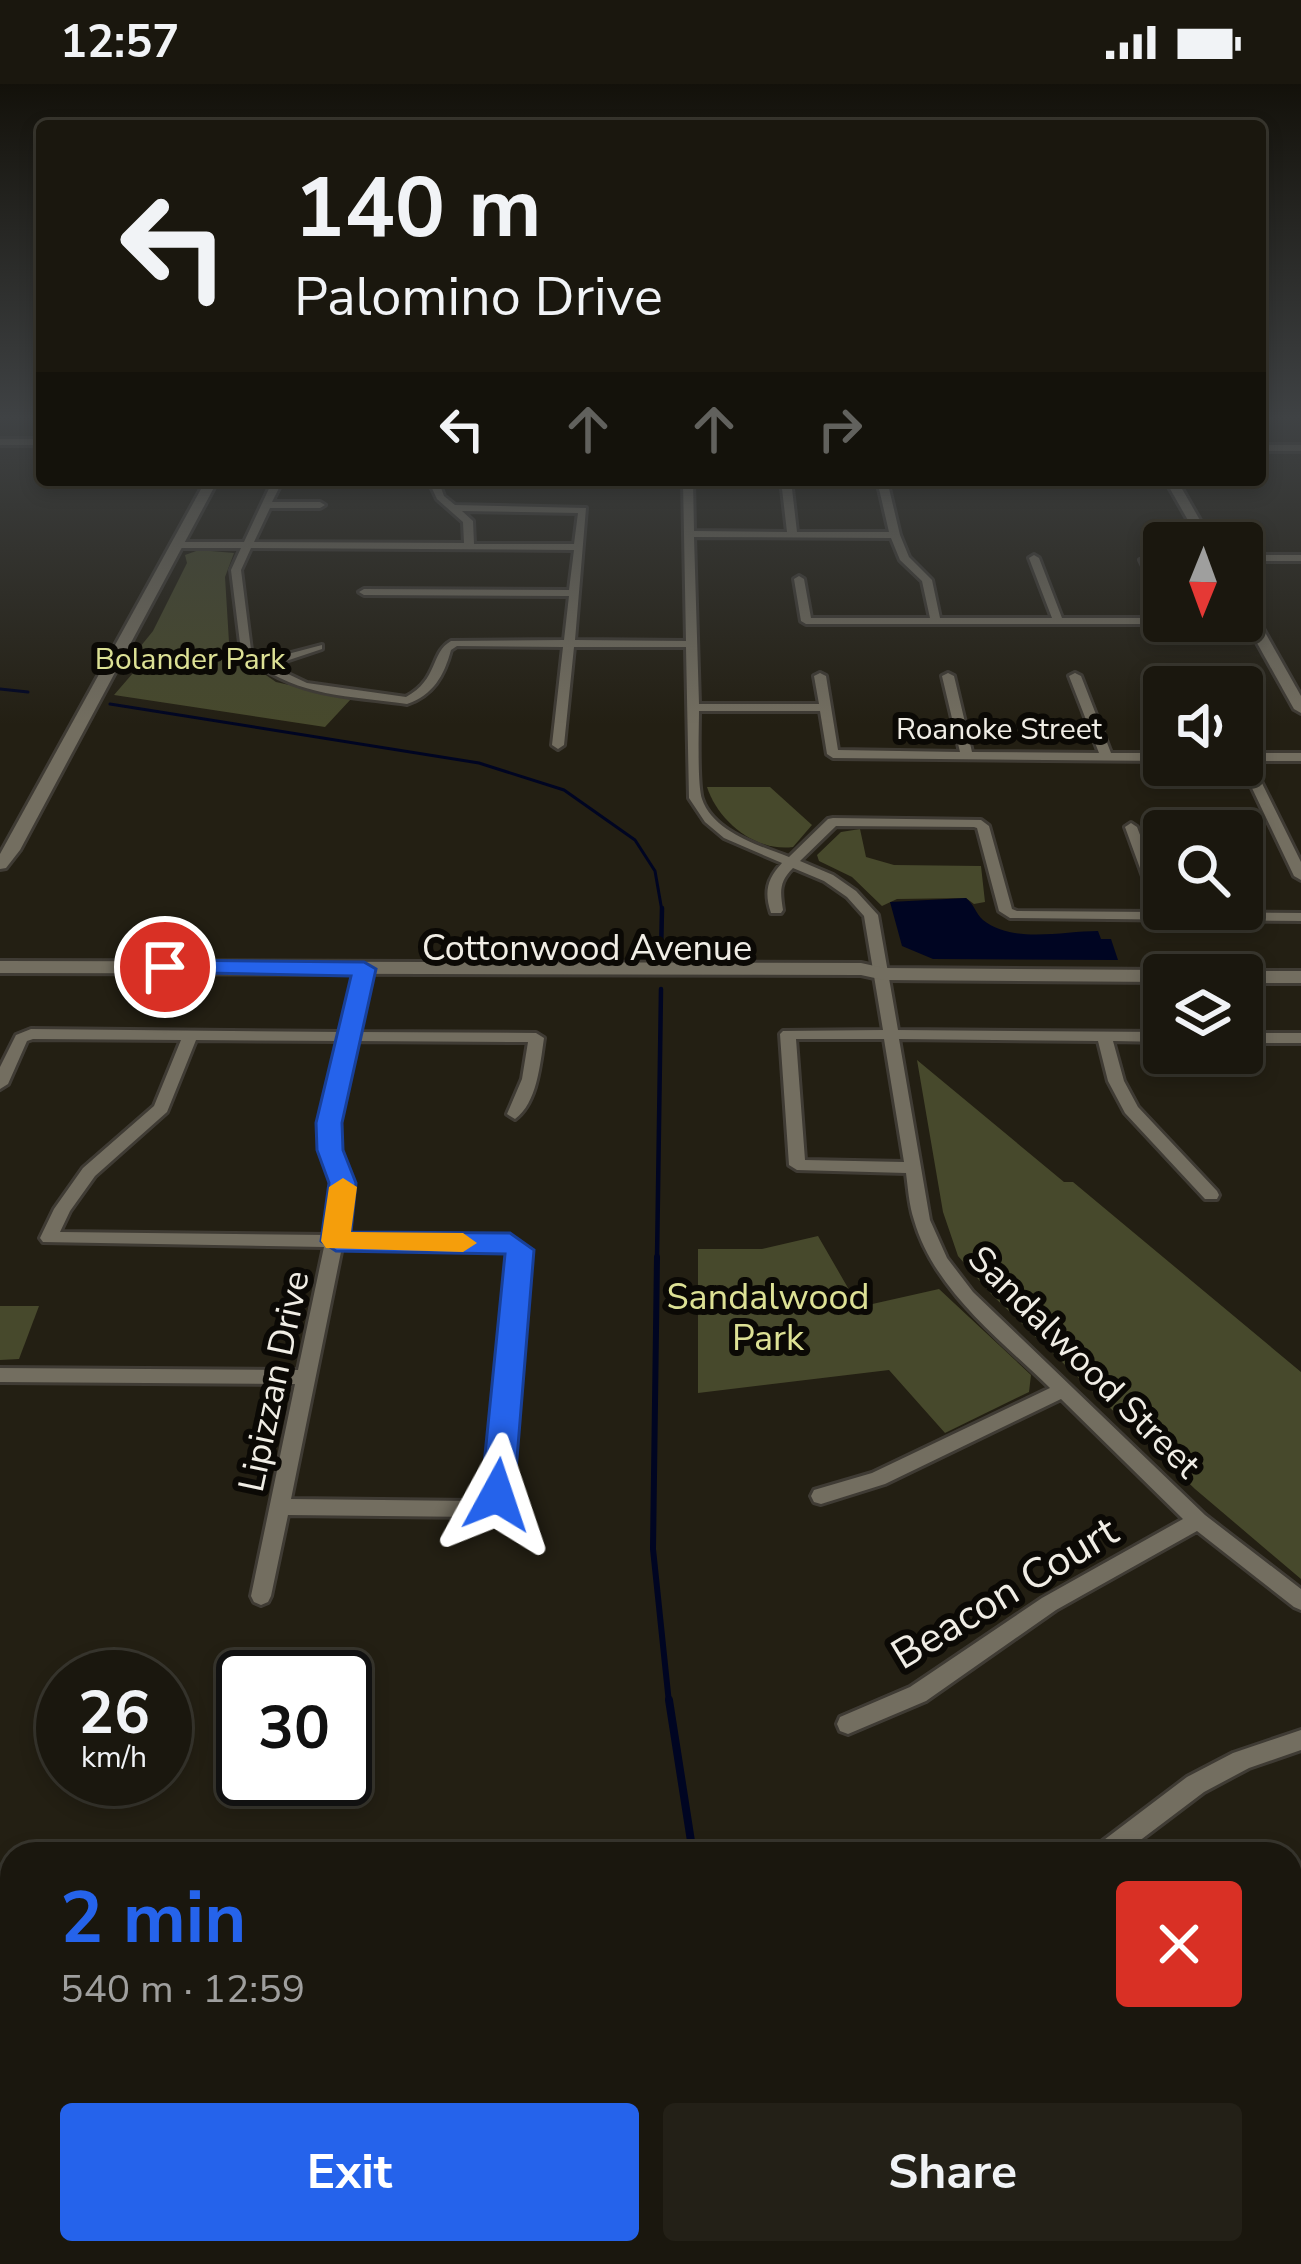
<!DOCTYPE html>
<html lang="en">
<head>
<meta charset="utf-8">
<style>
  body { margin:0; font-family:"Nunito Sans",sans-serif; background:#232017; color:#f1f3f6; height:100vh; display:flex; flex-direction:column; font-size:45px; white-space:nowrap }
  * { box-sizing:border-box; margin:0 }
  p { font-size:39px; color:#9f9f9e }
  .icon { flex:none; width:66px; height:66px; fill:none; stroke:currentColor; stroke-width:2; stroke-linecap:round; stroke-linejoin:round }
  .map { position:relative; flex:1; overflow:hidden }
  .side { position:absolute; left:0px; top:1758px; width:1302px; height:423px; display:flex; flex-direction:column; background:#1a170e; border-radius:36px 36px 0 0; box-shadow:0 6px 18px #0003,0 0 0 3px #38362e }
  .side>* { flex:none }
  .banner { position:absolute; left:36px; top:36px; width:1230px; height:366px; border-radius:12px; box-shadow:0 6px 18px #0003,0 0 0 3px #38362e; background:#1a170e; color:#f1f3f6; overflow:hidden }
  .needle { width:78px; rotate:181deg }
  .buttons { position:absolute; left:1143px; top:438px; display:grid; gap:24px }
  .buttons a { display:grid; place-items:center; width:120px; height:120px; border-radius:12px; background:#1a170e; box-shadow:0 6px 18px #0003,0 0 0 3px #38362e; font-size:60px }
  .speed { position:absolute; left:36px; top:1566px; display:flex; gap:24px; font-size:60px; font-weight:700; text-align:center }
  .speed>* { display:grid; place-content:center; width:156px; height:156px; border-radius:50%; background:#1a170e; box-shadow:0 6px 18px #0003,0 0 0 3px #38362e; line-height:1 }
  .speed small { font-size:30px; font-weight:400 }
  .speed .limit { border:6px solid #111; border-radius:18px; background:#fff; color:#111 }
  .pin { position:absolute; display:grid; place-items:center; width:102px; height:102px; color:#fff; margin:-51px; border:6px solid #fff; border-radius:50%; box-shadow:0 3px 12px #0007 }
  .me { position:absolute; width:132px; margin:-66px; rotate:5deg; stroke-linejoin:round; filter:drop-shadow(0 0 9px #0008) }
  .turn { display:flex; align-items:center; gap:42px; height:252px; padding:0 60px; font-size:54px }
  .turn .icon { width:156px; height:156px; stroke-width:2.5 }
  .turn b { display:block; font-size:84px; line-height:102px }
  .lanes { display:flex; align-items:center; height:114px; padding:0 60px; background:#0003; justify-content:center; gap:60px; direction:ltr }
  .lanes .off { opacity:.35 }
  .round { display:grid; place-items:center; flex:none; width:126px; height:126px; border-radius:12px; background:#232017 }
  .head { display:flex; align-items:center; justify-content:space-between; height:204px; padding:0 60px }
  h1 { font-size:72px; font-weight:700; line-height:90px; color:#2563eb }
  .action { display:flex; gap:24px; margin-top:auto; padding:24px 60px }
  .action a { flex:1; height:138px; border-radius:12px; background:#2563eb; color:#fff; font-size:48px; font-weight:700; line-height:138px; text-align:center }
  .action a+a { background:#232017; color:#f1f3f6 }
  .status { display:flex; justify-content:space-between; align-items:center; height:84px; padding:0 60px; background:#1a170e; direction:ltr }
  .status svg { height:33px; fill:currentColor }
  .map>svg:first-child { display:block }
  .green { fill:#47492c }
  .water { fill:#000522 }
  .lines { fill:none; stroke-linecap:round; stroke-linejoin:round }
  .stream-far3 { stroke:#000522; stroke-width:3 }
  .stream-far2 { stroke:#000522; stroke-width:4.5 }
  .stream-far1 { stroke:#000522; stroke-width:6 }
  .stream { stroke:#000522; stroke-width:8 }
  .minor-casing { stroke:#3f3b34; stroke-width:6 }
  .tertiary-casing { stroke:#3f3b34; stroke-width:6 }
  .secondary-casing { stroke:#3f3b34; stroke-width:6 }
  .minor { fill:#736e60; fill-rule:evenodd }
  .tertiary { fill:#736e60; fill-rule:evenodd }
  .secondary { fill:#736e60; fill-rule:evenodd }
  .route { fill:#2563eb; stroke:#184099; stroke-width:3 }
  .slow { fill:#f59e0b }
  .labels { text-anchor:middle; stroke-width:12; stroke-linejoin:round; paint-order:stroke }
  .far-park-label { font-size:30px; fill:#dde195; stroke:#0b0905 }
  .far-street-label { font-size:30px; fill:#f0ede5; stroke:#0b0905 }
  .street-label { font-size:36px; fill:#f0ede5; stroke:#0b0905 }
  .park-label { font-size:36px; fill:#dde195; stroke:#0b0905 }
  .near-street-label { font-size:42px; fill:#f0ede5; stroke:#0b0905 }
</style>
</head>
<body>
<div class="status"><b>12:57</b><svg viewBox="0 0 49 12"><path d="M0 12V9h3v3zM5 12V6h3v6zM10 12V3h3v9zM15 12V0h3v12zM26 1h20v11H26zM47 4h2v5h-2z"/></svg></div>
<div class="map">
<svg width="1301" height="2180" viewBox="0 0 1301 2180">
  <rect width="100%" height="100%" fill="#231f13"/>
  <g class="green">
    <path d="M199 466 234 469 225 493 229 558 235 570 276 598 351 615 325 643 114 611 133 589 140 563 153 547 187 479 185 471Z"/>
    <path d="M707 703H770L812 741 793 763C755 768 718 737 707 703Z"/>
    <path d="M860 745 866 773 894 781 981 782 985 818 974 820 966 814 897 815 882 822 852 793 819 777 817 771 841 748Z"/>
    <path d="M917 976 1064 1098H1073L1301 1288V1495L1195 1405 992 1211 958 1172 943 1128Z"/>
    <path d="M818 1152 859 1223 939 1205 1031 1291 1029 1308 945 1349 889 1286 698 1309V1165H762Z"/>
    <path d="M0 1222H39L19 1275 0 1276Z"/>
  </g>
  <path class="water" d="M966 814C975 821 975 829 983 836 1013 860 1063 847 1098 847L1101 855H1111L1118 876 933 875 902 862 890 818Z"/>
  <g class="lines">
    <g class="stream-far3">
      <path d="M0 605 28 608"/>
      <path d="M110 620 479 679 564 706 635 756 655 787 662 827"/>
    </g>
    <g class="stream-far2">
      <path d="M661 872 662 824"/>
      <path d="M657 1176 661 905"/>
    </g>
    <path class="stream-far1" d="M657 1173 653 1465 669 1619"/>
    <g class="stream">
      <path d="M669 1616 693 1770"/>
      <path d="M756 2169 758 2180"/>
    </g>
    <defs>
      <g id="minor">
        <path d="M273 396H283L272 418H320L325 421 320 424H270L254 458 464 459 463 438 437 415 428 396H438L444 412 455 421 586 424 575 556 686 557 683 396H693L694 447 787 448 781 396H791L797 448H889L877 396H887L900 451 909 473 932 496 940 534H1052L1029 474 1034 471 1039 474 1062 534H1164V537H1178L1173 540H806L801 537 794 495 799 492 804 495 811 534H930L922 497 900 476 891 454 694 453 699 620H819L814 592 820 589 826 592 838 666 960 668 942 592 948 589 954 592 972 668 1099 669 1069 592 1075 589 1081 592 1111 669H1164V677L833 674 827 670 820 627H699C699 645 697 700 702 715 713 748 760 762 789 773L828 735 833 734 981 736 989 742 1012 825 1017 827 1156 828 1125 743 1131 739 1137 743 1164 814V825L1169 828 1301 829V837L1010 834 999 827 977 744 974 743 836 742 800 777 833 791 856 807 878 831 898 946 1164 948V958L1113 957 1124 997 1138 1023 1217 1107 1219 1111 1217 1115H1205L1125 1029 1108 997 1098 957 899 955 930 1136 947 1174 973 1208 1205 1431 1301 1505V1526L1294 1523 1197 1447 1056 1526 926 1617 848 1650 840 1647 837 1640 840 1633 910 1603 1042 1514 1183 1435 1061 1315 885 1400 821 1420 814 1418 811 1412 814 1406 872 1389 1050 1304C1000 1255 934 1206 914 1136 909 1121 908 1104 906 1089L797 1086 789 1081 780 950 783 947 883 946 864 832 847 813 824 797 793 784C779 798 780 807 783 826L781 829H771C764 808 767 795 782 779L724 754 705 738 689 714 686 563H574L564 661 558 665 552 661 563 563 457 562 451 566C444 592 433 611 407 620 343 611 290 613 241 567L231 486 241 464H176L171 461 176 458H244ZM462 427 578 429 574 460H474L473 437ZM251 464 574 466 569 506 364 505 359 508 364 511 569 512 564 556 451 557C430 569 439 595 406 613L307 599 271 582 322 565V561L265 576 251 566 241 486ZM796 955H884L904 1078 805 1076Z"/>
        <path d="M1164 471V477L1151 478 1164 504V518L1159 515 1140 476Z"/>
        <rect x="1242" y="471" width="59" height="6"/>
        <path d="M1204 590 1208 591 1215 603H1203L1198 593Z"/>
        <path d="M1242 666 1248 669H1301V677H1251L1301 778V796L1294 792 1241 681Z"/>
        <path d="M364 881 371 885 357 948 536 949 544 954C540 981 537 1019 515 1035L507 1030 522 995 528 958 355 957 337 1039 338 1066 351 1114 344 1151 510 1153 529 1166 507 1411 504 1417 477 1433 288 1431 271 1512 268 1518 261 1521 254 1518 251 1512 295 1300 0 1298V1284L298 1286 324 1163 43 1158 40 1154 54 1125 83 1084 154 1022 181 956 33 955 27 957 8 1000 0 1005V983L16 951 31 945 342 948 357 885ZM196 956 340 957 321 1039 322 1066 335 1114 327 1151 60 1148 70 1127 95 1092 167 1028ZM342 1163 506 1165 511 1168 487 1407 473 1417 291 1415Z"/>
        <rect x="1242" y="949" width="59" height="10"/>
        <path d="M1301 1646V1666L1249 1684 1204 1708 1122 1770H1092L1096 1762 1187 1693 1233 1669Z"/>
        <path d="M1301 2008V2040L1290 2045V2013Z"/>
        <path d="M1290 2111 1301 2117V2151L1290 2145Z"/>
        <path d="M979 2169H1007L1008 2180H980Z"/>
      </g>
      <g id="tertiary">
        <rect x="0" y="355" width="42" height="6"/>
        <rect x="1260" y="361" width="41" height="6"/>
        <path d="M206 396H218L20 766 6 784 0 785V770Z"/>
        <path d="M1165 396H1177L1213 459H1201Z"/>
        <path d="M1242 516 1249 520 1301 612V629L1294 625 1242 532Z"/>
      </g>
      <g id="secondary">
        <path d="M0 877 861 879 884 884 1164 886 1174 891H1164V898L884 896 861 891 0 889Z"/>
        <path d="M1242 887H1301V899H1242V891H1233Z"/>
      </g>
    </defs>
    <use href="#minor" class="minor-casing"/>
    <use href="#tertiary" class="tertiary-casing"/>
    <use href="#secondary" class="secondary-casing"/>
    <use href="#minor" class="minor"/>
    <use href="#tertiary" class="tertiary"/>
    <use href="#secondary" class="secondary"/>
  </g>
  <linearGradient id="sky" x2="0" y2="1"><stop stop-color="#13110a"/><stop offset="0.52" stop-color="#3f4244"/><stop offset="1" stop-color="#3f4244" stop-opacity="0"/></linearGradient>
  <rect width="1301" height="641" fill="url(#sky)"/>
  <path class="route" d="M165 876 364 878 376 885 342 1039 343 1066 356 1099 351 1148 510 1149 534 1166 514 1411 509 1420 497 1424 485 1420 481 1411 505 1170 336 1167 321 1157 329 1099 317 1066 316 1039 351 892 156 888 153 883Z"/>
  <path class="slow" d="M343 1094 357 1103 351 1148 463 1149 477 1159 463 1168 326 1164 321 1157 329 1103Z"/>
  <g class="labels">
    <g class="far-park-label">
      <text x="190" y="585">Bolander Park</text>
    </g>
    <g class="far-street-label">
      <text x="999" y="655">Roanoke Street</text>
    </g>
    <g class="street-label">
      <text x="587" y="876">Cottonwood Avenue</text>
      <text transform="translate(1085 1277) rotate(45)" y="13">Sandalwood Street</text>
      <text transform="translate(273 1297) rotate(-78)" y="13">Lipizzan Drive</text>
    </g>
    <g class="park-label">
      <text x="768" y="1225">Sandalwood<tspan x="768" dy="41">Park</tspan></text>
    </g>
    <g class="near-street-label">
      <text transform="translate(1004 1508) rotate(-31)" y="15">Beacon Court</text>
    </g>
  </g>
</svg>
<div class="buttons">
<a><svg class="needle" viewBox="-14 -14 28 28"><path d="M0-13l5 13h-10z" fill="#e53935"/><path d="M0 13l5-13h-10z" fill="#9f9f9e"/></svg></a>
<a><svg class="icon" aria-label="sound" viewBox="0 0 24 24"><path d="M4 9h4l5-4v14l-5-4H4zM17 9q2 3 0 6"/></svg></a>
<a><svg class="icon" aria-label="search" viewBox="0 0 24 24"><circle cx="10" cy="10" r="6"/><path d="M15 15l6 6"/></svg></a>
<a><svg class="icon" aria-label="layers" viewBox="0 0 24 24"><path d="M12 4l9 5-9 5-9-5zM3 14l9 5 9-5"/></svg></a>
</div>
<div class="speed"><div>26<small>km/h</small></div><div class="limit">30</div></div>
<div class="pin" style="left:165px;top:883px;background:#d93025"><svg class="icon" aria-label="arrive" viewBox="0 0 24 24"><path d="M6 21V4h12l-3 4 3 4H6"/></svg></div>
<svg class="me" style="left:497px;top:1411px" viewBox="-20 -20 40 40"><path d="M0-17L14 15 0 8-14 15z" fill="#2563eb" stroke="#fff" stroke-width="4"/></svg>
<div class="banner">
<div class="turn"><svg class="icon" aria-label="left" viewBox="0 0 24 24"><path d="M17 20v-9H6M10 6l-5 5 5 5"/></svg><div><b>140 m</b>Palomino Drive</div></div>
<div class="lanes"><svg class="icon" aria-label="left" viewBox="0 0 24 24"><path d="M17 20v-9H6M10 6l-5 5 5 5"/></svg><svg class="icon off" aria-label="ahead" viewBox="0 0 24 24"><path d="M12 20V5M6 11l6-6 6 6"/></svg><svg class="icon off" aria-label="ahead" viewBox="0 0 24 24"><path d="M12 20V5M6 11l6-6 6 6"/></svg><svg class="icon off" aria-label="right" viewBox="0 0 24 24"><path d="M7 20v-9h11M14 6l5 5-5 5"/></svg></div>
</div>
<section class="side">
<div class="head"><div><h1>2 min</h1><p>540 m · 12:59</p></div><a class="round" style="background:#d93025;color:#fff"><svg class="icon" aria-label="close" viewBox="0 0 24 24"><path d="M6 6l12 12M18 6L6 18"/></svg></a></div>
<div class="action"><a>Exit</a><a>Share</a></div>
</section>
</div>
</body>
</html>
